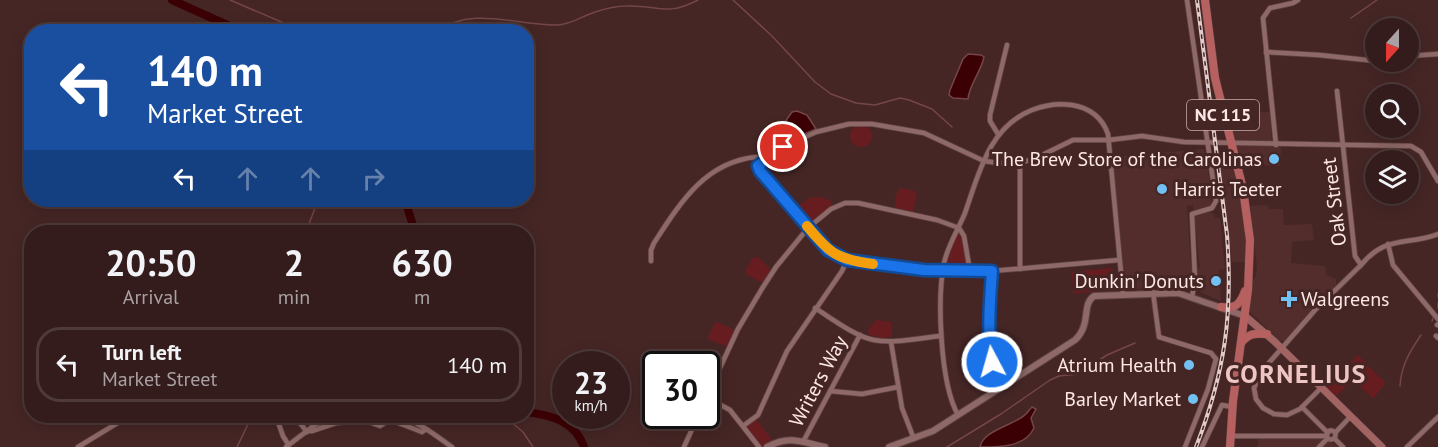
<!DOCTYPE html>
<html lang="en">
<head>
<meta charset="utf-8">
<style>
  body { margin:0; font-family:"PT Sans",sans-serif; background:#3f2929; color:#f1f3f6; height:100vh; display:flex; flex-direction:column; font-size:22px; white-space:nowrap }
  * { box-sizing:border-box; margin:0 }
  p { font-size:20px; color:#a9a1a3 }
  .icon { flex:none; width:33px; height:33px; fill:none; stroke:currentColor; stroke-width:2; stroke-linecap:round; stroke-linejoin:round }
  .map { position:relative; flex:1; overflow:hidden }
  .panel { position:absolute; left:24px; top:225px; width:510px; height:198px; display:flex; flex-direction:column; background:#341c1c; border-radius:24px; box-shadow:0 3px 15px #0003,0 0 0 2px #4e3a3b }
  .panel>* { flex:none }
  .guide { position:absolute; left:24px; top:24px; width:510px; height:183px; border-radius:24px; box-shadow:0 3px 15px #0003,0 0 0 2px #4e3a3b; background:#1a4fa0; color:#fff; overflow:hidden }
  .needle { width:39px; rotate:201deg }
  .tools { position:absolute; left:1365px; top:18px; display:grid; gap:12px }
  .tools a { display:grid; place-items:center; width:54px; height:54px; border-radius:50%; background:#341c1c; box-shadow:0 3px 15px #0003,0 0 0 2px #4e3a3b; font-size:30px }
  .speed { position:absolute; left:552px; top:351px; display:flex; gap:12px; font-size:30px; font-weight:700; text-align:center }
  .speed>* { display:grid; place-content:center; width:78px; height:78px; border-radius:50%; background:#341c1c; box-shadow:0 3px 15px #0003,0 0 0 2px #4e3a3b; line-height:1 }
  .speed small { font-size:15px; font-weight:400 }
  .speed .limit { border:3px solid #111; border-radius:9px; background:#fff; color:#111 }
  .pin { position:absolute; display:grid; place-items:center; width:51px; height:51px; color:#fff; margin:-26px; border:3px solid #fff; border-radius:50%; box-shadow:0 2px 6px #0007 }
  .me { position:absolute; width:66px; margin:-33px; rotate:354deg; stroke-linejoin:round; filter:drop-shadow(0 0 4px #0008) }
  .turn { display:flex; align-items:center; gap:21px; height:126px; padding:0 24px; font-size:27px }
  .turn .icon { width:78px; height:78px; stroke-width:2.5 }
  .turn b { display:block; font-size:42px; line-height:51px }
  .lanes { display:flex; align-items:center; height:57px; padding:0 24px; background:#0003; justify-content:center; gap:30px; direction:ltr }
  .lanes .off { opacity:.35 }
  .eta { display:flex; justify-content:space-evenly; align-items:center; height:102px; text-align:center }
  .eta b { font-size:36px; font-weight:600; line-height:42px }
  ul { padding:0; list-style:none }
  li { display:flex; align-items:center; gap:18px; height:75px; margin:0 12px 9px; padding:0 12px; border:3px solid #4e3a3b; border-radius:24px }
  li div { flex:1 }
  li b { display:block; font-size:22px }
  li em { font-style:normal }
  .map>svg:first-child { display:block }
  .built { fill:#532d2c; fill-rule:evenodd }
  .green { fill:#671d20 }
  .water { fill:#3b0004; stroke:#754648; stroke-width:1.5 }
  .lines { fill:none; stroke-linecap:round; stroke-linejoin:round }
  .stream { stroke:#754648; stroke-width:1.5 }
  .river { stroke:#3b0004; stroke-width:8 }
  .minor-casing { stroke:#5d4242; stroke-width:6 }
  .tertiary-casing { stroke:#5d4242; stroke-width:8 }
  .secondary-casing { stroke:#5d4242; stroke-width:8 }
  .primary-casing { stroke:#5d4242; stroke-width:9 }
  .minor { stroke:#8e6967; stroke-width:4.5 }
  .tertiary { stroke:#8e6967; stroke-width:6 }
  .secondary { stroke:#a26463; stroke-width:7 }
  .primary { stroke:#b6605f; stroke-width:8 }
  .rail-casing { stroke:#e2ccca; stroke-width:4 }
  .rail { stroke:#452625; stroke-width:1.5; stroke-dasharray:4.5; stroke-linecap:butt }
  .route-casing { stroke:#114b97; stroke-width:15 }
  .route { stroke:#1a73e8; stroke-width:10 }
  .slow { stroke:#f59e0b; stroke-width:10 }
  .poi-dot { fill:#71c1f4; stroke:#452625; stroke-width:2 }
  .labels { text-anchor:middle; stroke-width:6; stroke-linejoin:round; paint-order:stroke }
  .shield { fill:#452625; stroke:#c6aeac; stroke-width:1.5 }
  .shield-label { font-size:18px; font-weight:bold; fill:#fde8e6 }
  .poi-label { font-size:20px; fill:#fde8e6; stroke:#452625; text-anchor:end }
  .street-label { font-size:20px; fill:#fde8e6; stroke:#452625 }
  .district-label { font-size:26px; font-weight:bold; letter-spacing:1.5px; fill:#eec5c2; stroke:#452625 }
</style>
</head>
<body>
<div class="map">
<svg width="1438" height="447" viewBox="0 0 1438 447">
  <rect width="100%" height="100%" fill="#452625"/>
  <g class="built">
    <path d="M1270 112 1272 146 1281 147 1280 166 1247 165V159L1240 158 1227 116 1235 113Z"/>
    <path d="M1204 149 1211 189V213L1214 214 1215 218H1220L1225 269 1219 270 1221 301 1200 292 1199 276H1191L1190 287 1186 289 1163 287 1128 290 1125 287 1112 157ZM1193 205 1200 268 1191 269 1187 206Z"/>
    <path d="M1231 151 1237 172 1246 231 1245 262H1232L1218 155Z"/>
    <path d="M1268 205 1269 209H1283L1284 225 1312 224 1314 240 1292 242 1291 263 1325 266 1326 275 1336 279V288L1314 306 1288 339 1284 341H1280L1250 312 1251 285 1253 279 1256 276 1257 267 1250 206Z"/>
    <path d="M1258 437 1323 438 1339 447H1258Z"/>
  </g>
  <g class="green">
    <circle cx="861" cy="136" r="11"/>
    <path d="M900 188 915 191 917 194 913 212 895 208V197Z"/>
    <path d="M820 197 830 200 832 205 809 224 807 223 797 211V207L810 198Z"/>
    <path d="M959 234 962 237 967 267 949 268 946 264 956 237Z"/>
    <path d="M758 257 771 270 762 283 746 274 745 271 753 258Z"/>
    <path d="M1112 268 1113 289 1073 294 1072 272Z"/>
    <path d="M876 320 891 322 892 337 881 338 869 335 868 330Z"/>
    <path d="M717 322 735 330 727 346 709 340 708 337 714 324Z"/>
    <path d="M1358 355 1379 377 1383 379 1385 384 1373 399 1358 384 1360 382 1355 378 1336 396 1328 389V385Z"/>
    <path d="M755 420H757L772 440V443L765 447H760L747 430V426Z"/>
  </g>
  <g class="water">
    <path d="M968 54 981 55 984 57C981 72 969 85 968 99L953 98 949 95 950 90 963 59Z"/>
    <path d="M797 111 807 115 816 129 790 140 777 133 792 112Z"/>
    <path d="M1032 407 1036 409 1031 418 1034 428C1025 447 1001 447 980 447 983 430 1015 425 1026 414 1028 412 1030 409 1032 407Z"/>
  </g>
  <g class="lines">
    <g class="stream">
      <path d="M230 0 305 32"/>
      <path d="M733 0 772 36 815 82 831 94 856 103 875 105 900 98 909 100 932 109 952 127"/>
      <path d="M1351 18 1377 0"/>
      <path d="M436 32C473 5 516 26 557 25 571 25 582 16 595 12 604 9 617 6 627 6 659 5 665 17 698 0"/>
      <path d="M306 232 318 200"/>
      <path d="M1438 294V297"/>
      <path d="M1438 308V303"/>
      <path d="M1432 321 1433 318"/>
      <path d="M1400 386C1401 366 1410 351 1421 335"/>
      <path d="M504 416 523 432 533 447"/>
      <path d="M237 447 252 416"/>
      <path d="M947 447 1001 414 1050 380 1059 376 1078 374 1107 355 1135 343"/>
    </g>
    <g class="river">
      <path d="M172 0 243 32"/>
      <path d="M405 200 415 232"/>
      <path d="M526 412C551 415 575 421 584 447"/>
    </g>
    <defs>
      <g id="minor">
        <path d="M1187 0 1216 201 1212 208 1192 214 1195 280 1192 297"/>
        <path d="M1266 52 1319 55 1376 61"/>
        <path d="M1408 56 1438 54"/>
        <path d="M998 134 990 121V115L1007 45"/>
        <path d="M1276 145 1263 18 1270 8 1293 3 1298 0"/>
        <path d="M758 166 783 147 816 132 849 124H872L924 133 984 161 999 163H1020L1036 158 1073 140H1109L1142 136 1184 142 1411 146 1421 152 1438 181"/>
        <path d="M1388 244 1393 265 1438 319"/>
        <path d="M651 261V250L654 243C680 203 705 162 756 157L760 171 808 228 828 250 847 260 943 271H992L1119 260"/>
        <path d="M1361 265C1386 235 1405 246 1438 234"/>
        <path d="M1020 269V163"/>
        <path d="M992 271C989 310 984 350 1002 387"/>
        <path d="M1153 292 1159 337 1211 353 1216 359 1208 389 1185 447"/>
        <path d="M815 308C831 318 856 337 874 340 895 344 919 338 941 336"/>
        <path d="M1437 325 1438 324"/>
        <path d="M1436 336 1438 338"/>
        <path d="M891 342 902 408 914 439"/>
        <path d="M1321 388 1300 409 1287 415 1274 414 1263 408 1256 399 1254 388 1261 372 1316 309 1361 265 1355 256 1337 91"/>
        <path d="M830 391 862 394 898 387"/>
        <path d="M706 397 730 410 759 447"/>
        <path d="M706 398 738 329 763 287 776 267 808 228 831 209 845 203H858L937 220 959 228 964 236 970 271"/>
        <path d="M1302 407 1328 433"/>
        <path d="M958 415C940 383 937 299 944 263 948 245 958 230 965 213 979 173 989 127 1032 110 1045 105 1058 103 1072 105 1090 108 1102 117 1108 134L1123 294"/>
        <path d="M276 416 283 436 288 444"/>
        <path d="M284 416 300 423 307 432"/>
        <path d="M371 416 372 423 380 426 386 422 387 416"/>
        <path d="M387 417C390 418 393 417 397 417 413 417 439 438 452 447"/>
        <path d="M392 418 396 422 422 432 425 430"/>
        <path d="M743 426 758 415 787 351 842 271 847 260"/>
        <circle cx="1331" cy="435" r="4.5"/>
        <path d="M308 431H312L336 423 367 420 371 417"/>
        <path d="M1335 433 1350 417"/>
        <path d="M1231 436H1327"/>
        <path d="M1335 439 1343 447"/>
        <path d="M803 442 860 335"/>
        <path d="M78 447 129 416"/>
        <path d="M286 447 316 424 340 416H351"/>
        <path d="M684 447 698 416"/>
        <path d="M1202 447 1222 405 1232 407"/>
        <path d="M1319 447 1328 438"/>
        <path d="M1407 447 1438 417"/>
      </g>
      <g id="tertiary">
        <path d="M767 447C790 435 801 442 825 447"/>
        <path d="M889 447 933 431 1075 340C1092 324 1081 305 1094 296L1178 293 1245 316"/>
      </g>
      <path id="secondary" d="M1245 316 1274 341 1382 447"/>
      <g id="primary">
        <path d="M1205 0 1215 78 1243 189 1250 240 1248 290 1233 401 1230 447"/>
        <path d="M1221 307C1235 309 1240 305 1245 291"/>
        <path d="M1241 343C1249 333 1255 333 1267 334"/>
      </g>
    </defs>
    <use href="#minor" class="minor-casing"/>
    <use href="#tertiary" class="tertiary-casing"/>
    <use href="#secondary" class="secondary-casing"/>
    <use href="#primary" class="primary-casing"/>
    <use href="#minor" class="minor"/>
    <use href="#tertiary" class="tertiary"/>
    <use href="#secondary" class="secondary"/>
    <use href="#primary" class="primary"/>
    <defs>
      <path id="rail" d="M1196 447C1225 372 1233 315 1227 235L1197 0"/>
    </defs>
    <use href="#rail" class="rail-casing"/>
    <use href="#rail" class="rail"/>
  </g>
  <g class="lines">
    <defs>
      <path id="route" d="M783 147 758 166 760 171 828 250 847 260 924 270 992 271C990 301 987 332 992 362"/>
    </defs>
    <use href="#route" class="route-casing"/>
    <use href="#route" class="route"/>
    <path class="slow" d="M807 226C830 254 837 259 873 264"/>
  </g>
  <g class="poi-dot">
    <circle cx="1274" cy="159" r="6"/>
    <circle cx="1162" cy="189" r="6"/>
    <circle cx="1216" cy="281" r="6"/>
    <path d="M1286 290h6v6h6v6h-6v6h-6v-6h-6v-6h6z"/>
    <circle cx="1189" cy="365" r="6"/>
    <circle cx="1193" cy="399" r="6"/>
  </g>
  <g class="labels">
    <rect class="shield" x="1187" y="100" width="72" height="30" rx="4.5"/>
    <g class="shield-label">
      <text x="1223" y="121">NC 115</text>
    </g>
    <g class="poi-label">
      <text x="1262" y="166">The Brew Store of the Carolinas</text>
      <text x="1174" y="196" text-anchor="start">Harris Teeter</text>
      <text x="1204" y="288">Dunkin' Donuts</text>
      <text x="1301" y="306" text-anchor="start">Walgreens</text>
      <text x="1177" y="372">Atrium Health</text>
      <text x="1181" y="406">Barley Market</text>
    </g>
    <g class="street-label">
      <text transform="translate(1334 202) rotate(-97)" y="7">Oak Street</text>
      <text transform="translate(818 381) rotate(-62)" y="7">Writers Way</text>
    </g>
    <g class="district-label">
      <text x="1296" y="383">CORNELIUS</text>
    </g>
  </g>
</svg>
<div class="tools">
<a><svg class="needle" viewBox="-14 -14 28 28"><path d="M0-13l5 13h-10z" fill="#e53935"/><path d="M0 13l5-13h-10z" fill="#a9a1a3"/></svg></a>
<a><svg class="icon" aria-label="search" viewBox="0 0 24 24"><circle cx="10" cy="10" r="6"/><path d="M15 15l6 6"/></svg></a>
<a><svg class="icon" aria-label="layers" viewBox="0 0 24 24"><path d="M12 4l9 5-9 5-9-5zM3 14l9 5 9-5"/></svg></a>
</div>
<div class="speed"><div>23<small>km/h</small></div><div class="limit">30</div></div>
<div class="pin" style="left:783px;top:147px;background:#d93025"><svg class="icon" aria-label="arrive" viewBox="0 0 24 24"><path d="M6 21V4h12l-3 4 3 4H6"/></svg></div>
<svg class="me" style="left:992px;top:362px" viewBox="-20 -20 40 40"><circle r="17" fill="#1a73e8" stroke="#fff" stroke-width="3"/><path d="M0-11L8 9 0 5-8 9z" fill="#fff"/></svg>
<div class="guide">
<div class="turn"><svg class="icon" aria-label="left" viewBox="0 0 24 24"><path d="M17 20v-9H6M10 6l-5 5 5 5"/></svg><div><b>140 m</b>Market Street</div></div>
<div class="lanes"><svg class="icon" aria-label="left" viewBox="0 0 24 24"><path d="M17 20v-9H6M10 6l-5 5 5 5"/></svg><svg class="icon off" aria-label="ahead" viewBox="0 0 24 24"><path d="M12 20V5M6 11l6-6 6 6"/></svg><svg class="icon off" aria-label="ahead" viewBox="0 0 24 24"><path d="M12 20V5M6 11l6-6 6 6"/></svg><svg class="icon off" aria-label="right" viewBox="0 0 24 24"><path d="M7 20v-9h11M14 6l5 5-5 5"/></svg></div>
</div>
<section class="panel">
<div class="eta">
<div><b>20:50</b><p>Arrival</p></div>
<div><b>2</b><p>min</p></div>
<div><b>630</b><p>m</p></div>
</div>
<ul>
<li><svg class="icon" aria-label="left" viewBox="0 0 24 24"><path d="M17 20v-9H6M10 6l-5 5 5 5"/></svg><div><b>Turn left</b><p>Market Street</p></div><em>140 m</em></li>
</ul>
</section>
</div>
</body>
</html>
